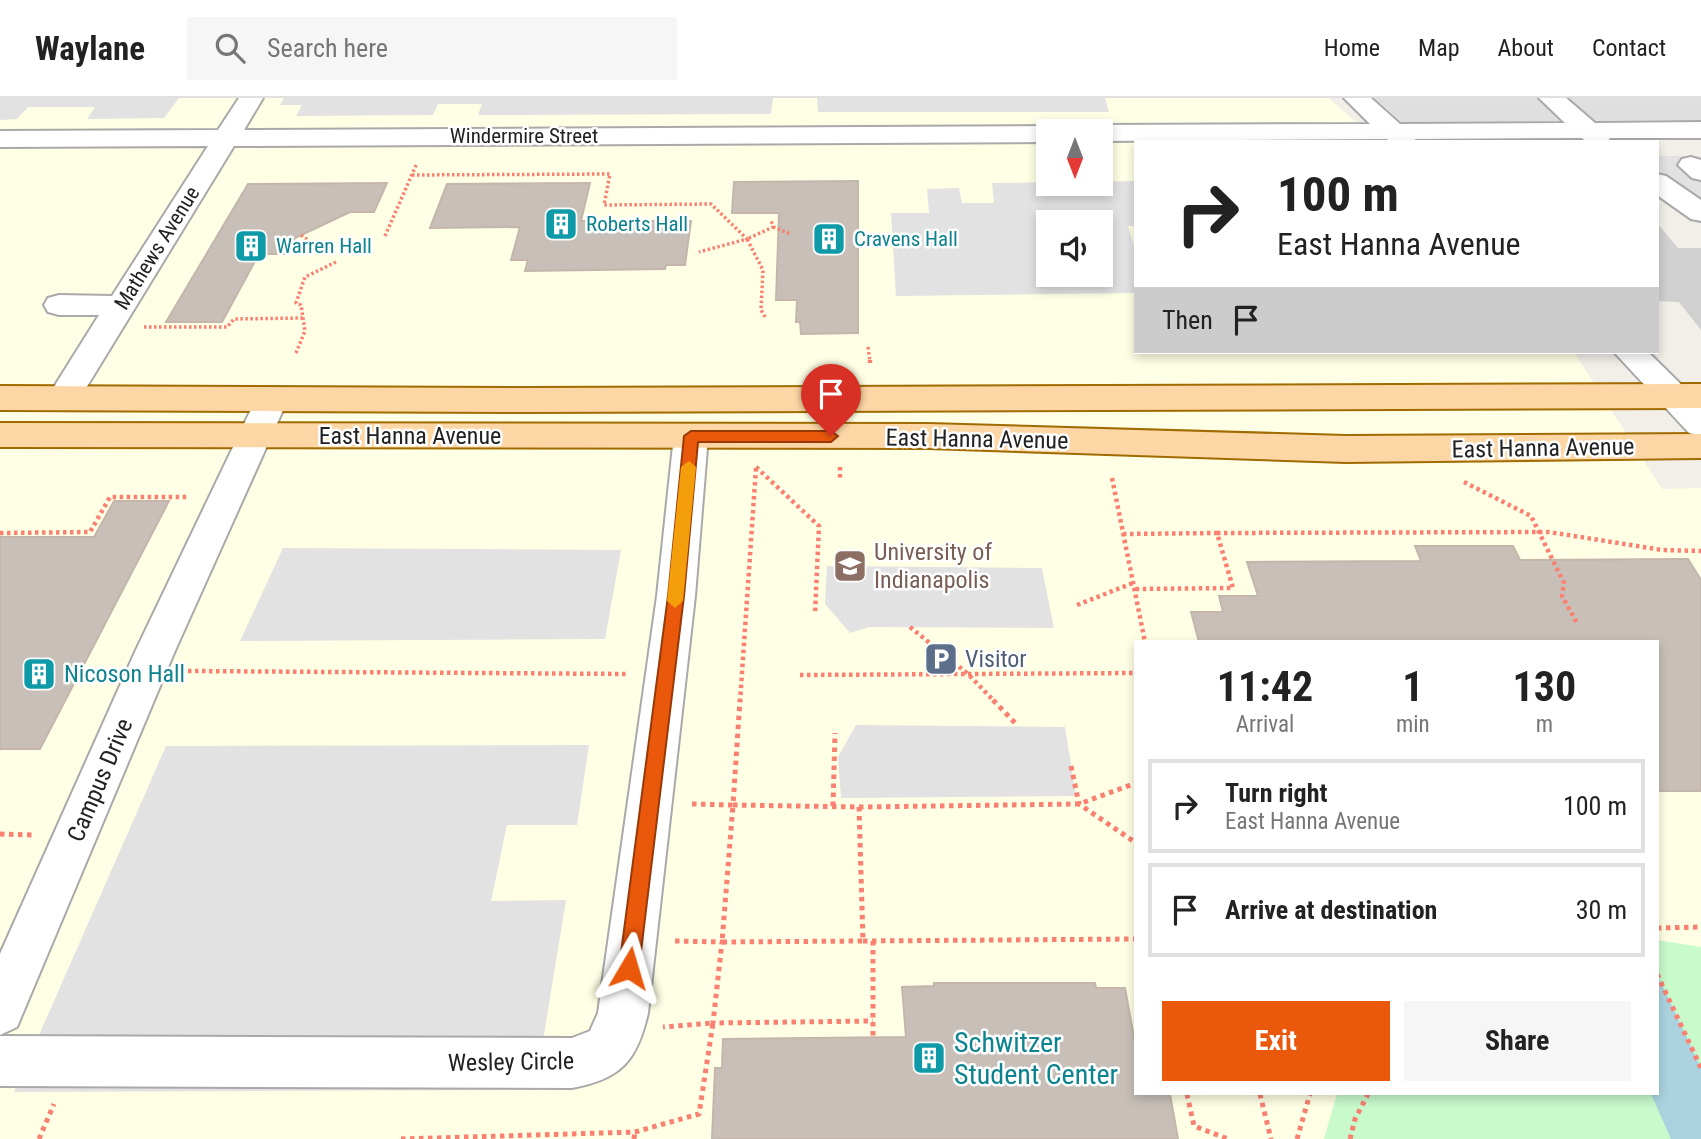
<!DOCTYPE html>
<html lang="en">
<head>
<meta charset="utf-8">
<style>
  body { margin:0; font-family:"Roboto Condensed",sans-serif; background:#f6f6f6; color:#222; height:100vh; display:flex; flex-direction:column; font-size:26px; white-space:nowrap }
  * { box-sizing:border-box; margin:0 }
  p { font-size:23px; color:#767676 }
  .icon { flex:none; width:38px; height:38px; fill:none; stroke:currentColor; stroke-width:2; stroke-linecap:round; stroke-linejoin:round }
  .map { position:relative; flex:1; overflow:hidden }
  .details { position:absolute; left:1134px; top:542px; width:525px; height:455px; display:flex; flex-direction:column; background:#fff; border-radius:0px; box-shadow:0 4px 10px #0003 }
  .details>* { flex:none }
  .guide { position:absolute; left:1134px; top:42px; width:525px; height:214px; border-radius:0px; box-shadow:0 4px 10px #0003; background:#fff; color:#222; overflow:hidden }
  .needle { width:46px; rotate:180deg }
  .tools { position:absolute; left:1036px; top:21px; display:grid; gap:14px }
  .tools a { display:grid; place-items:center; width:77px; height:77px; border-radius:0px; background:#fff; box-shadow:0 4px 10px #0003; font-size:35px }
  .pin { position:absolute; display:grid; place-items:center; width:60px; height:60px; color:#fff; margin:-72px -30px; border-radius:50% 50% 50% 0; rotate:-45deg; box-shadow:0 0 7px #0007 }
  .pin .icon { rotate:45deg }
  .me { position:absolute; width:77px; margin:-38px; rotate:7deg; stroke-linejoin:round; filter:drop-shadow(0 0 5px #0008) }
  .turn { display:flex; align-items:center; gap:24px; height:147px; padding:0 28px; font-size:32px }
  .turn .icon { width:91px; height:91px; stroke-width:2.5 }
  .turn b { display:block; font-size:49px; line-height:60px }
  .then { display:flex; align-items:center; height:66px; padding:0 28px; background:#0003; gap:14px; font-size:26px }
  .eta { display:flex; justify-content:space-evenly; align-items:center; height:119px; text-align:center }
  .eta b { font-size:42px; font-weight:700; line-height:49px }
  .button { display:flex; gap:14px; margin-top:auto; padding:14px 28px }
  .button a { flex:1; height:80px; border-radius:0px; background:#ea580c; color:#fff; font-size:28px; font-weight:700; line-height:80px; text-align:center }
  .button a+a { background:#f6f6f6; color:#222 }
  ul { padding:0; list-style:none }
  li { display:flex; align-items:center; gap:21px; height:94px; margin:0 14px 10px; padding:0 14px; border:4px solid #e0e0e0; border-radius:0px }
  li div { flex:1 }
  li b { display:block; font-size:26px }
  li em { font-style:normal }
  header { display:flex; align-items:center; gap:42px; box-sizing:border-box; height:98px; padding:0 35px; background:#fff; border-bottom:2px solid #e0e0e0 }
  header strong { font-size:33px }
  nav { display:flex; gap:38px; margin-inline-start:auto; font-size:24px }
  .search { width:490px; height:63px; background:#f6f6f6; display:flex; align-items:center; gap:18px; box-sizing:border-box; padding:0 24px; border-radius:0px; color:#767676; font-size:26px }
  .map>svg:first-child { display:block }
  .residential { fill:#e0dfdf }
  .education { fill:#ffffe5; fill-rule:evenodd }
  .religious { fill:#d0d0d0 }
  .park { fill:#c8facc }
  .parking { fill:#e2e2e2; fill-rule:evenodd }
  .water { fill:#aad3df }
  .building { fill:#c7bfb8; stroke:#c4b6ab; stroke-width:2 }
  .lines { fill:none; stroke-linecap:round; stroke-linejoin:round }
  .minor-casing { stroke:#a9a9a9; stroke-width:4 }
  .major-casing { stroke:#a06b00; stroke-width:4 }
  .path-far2 { stroke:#fa8072; stroke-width:3.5; stroke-dasharray:2.5 2.5; stroke-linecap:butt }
  .path-far1 { stroke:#fa8072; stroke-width:4.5; stroke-dasharray:3.5 3.5; stroke-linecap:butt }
  .path { stroke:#fa8072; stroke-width:5; stroke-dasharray:4.5 4.5; stroke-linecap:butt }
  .minor { fill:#fff; fill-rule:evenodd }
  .major { fill:#fcd6a4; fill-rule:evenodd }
  .route { fill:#ea580c; stroke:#983908; stroke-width:2 }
  .slow { fill:#f59e0b }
  .labels { text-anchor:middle; stroke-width:5; stroke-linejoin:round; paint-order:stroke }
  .far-street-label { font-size:21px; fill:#222; stroke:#fff }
  .far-culture-label { font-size:21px; fill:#0d838f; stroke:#fff; text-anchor:start }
  .street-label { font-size:24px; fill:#222; stroke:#fff }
  .education-label { font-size:24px; fill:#785e54; stroke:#fff; text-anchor:start }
  .service-label { font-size:24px; fill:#4e5e75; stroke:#fff; text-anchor:start }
  .culture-label { font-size:24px; fill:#0d838f; stroke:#fff; text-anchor:start }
  .near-culture-label { font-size:28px; fill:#0d838f; stroke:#fff; text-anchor:start }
</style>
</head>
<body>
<header>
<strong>Waylane</strong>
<div class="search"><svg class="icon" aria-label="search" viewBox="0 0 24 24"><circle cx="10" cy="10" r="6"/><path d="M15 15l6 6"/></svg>Search here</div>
<nav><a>Home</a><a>Map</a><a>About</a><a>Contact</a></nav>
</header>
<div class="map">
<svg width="1701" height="1041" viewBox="0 0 1701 1041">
  <rect width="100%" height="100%" fill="#f2efe9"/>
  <path class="residential" d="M1375 0H1701V22L1402 24Z"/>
  <path class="education" d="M0 0H1329L1378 44H1136V254H1574L1662 391 1701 390V1041H0ZM1048 33H1101V86H1048ZM1048 124H1101V177H1048ZM1136 544H1657V996H1136Z"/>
  <path class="religious" d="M1657 125 1678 150H1701V232L1679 204 1657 203Z"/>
  <path class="park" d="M1657 842 1701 849V1041H1324L1337 996H1657Z"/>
  <g class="parking">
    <path d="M0 0H179L164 20 87 21 95 9H28L17 21 0 22Z"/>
    <path d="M284 0H773L771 16 478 17 482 6H438L433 17 296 18 302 7H280Z"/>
    <path d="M817 0H1105L1109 14H818Z"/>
    <path d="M1657 58H1701V106L1657 74Z"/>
    <path d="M1136 83V128H1128L1136 155V195L896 198 891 115H929L927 91 959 90 962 105H994L992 85ZM1101 124V177H1048V124Z"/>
    <path d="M283 450 621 452 605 541 240 543Z"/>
    <path d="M827 468 1042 470 1054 530 869 529 850 535 825 506Z"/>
    <path d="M856 627 1065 629 1076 698 841 700 838 659Z"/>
    <path d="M589 647 577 727H507L491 803 566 802 535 992 14 994 166 648Z"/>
  </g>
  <path class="water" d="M1657 882H1660L1701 970V1041H1671L1651 996H1657Z"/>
  <g class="building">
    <path d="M858 83V235L801 236 800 224H796L797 202H776L779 115H732L734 84Z"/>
    <path d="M387 85 374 114H350L295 140 286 156H259L222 224H166L248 86Z"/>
    <path d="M590 85 581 123H691L685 167H666L665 171 525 173 528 162H511L520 129 430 130 447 86Z"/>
    <path d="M114 403H169L40 651H0V439H94Z"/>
    <path d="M1415 448H1513L1520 462 1688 461 1701 482V693H1657V544H1199L1191 514H1223L1219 498H1258L1247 464 1421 463Z"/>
    <path d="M934 885H1095L1096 890H1125L1136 950V996H1170L1178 1041H712L715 970H722L723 941 906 939 902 889 934 888Z"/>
  </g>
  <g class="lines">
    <defs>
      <g id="minor">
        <path d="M239 0H263L244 32 1048 28 1059 33H1048V44L234 48 75 308 63 312 51 308 47 300 99 217H59L48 214 44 207 48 200 59 197 112 198 208 48 0 49V33L218 32Z"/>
        <path d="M1344 0H1371L1400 26 1565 25 1539 0H1566L1595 25 1701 24V40H1610L1607 44H1586L1582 40 1415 41 1416 44H1390L1387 41 1101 43V33H1090L1101 27 1370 26Z"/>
        <path d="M1691 59 1701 62V82L1692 80 1678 67 1682 61Z"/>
        <path d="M1657 76 1666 78 1701 102V123L1691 121 1657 97Z"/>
        <path d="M1614 254H1648L1701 306V338L1689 335Z"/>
        <path d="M272 289 284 293 288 301 174 555 17 929 0 937V856L135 554 256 301 260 293Z"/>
        <path d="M691 326 703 329 708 338 695 498 648 915C637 963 621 981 572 990L0 988V938L572 940 590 933 598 915 657 498 674 338 679 329Z"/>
      </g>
      <g id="major">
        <path d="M1701 286V310L525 314 0 312V288L525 290Z"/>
        <path d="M0 325 928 326 1346 338 1701 336V360L1346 364 928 350 0 349Z"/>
      </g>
    </defs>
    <use href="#minor" class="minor-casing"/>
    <use href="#major" class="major-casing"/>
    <g class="path-far2">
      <path d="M412 77 610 76 604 107 711 106 747 141 699 154"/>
      <path d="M773 129 791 136"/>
      <path d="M301 137 327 156"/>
      <path d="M385 138 417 65"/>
      <path d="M765 219 761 212 763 172 747 141 773 129 771 121"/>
      <path d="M144 229H227L234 221 304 220"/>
      <path d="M868 249 870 264"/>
      <path d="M296 255 305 233 301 207 296 205 305 179 336 164"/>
    </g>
    <g class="path-far1">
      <path d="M870 262V265"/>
      <path d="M756 369 819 428 815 516"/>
      <path d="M840 369V382"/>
      <path d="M1112 380 1145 544"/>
      <path d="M1464 384 1531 418 1564 485 1562 498 1577 525"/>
      <path d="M0 435 90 434 110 399H189"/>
      <path d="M1217 435 1549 434 1662 452 1701 453"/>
      <path d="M1123 436 1217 435 1233 490 1134 491"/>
      <path d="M1077 507 1133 485"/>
      <path d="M910 529 968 576 995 604"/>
      <path d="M188 573 627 576"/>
      <path d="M800 577 1136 575"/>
      <path d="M740 604 756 370"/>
    </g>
    <g class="path">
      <path d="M993 602 1018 628"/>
      <path d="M1071 668 1079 706 1136 745"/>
      <path d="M692 706 733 707 740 602"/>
      <path d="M733 707 859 709 863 843 722 844Z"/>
      <path d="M833 708 835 635"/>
      <path d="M859 709 1079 706 1136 685"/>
      <path d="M0 736 33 737"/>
      <path d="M1657 830 1701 829"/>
      <path d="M675 843 722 844 713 925 873 923"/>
      <path d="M863 843 1136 841"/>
      <path d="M873 843V939"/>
      <path d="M1657 876 1701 970"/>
      <path d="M1187 996 1194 1028 1228 1041"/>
      <path d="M1260 996 1271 1041"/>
      <path d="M39 1041 54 1006"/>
      <path d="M401 1041 635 1034 699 1016 713 925 663 929"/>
      <path d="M634 1041 635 1034"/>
      <path d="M1297 1041 1310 996"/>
      <path d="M1350 1041 1355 1021 1368 996"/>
    </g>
    <use href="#minor" class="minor"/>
    <use href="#major" class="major"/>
  </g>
  <path class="route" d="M691 333H831L838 338 831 344H698L684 498 639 870 636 877 629 880 622 877 619 870 668 498 684 338Z"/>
  <path class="slow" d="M689 363 696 369 683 503 675 510 667 503 681 369Z"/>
  <defs>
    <symbol id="building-square" viewBox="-11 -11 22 22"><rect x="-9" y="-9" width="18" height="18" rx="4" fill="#0f9aa8" stroke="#fff"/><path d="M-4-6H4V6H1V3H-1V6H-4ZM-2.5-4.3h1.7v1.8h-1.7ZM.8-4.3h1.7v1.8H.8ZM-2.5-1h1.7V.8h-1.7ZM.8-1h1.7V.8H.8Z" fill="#fff"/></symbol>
    <symbol id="university-square" viewBox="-11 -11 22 22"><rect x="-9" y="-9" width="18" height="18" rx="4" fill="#8d6e63" stroke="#fff"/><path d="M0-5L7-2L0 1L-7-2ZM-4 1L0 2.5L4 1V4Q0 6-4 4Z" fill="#fff"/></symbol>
    <symbol id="parking-square" viewBox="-11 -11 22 22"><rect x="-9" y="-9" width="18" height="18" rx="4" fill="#5c6f8a" stroke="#fff"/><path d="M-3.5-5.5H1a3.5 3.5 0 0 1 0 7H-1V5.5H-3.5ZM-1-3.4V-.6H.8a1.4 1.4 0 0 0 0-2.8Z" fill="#fff"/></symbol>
  </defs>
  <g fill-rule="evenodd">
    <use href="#building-square" x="542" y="107" width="38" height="38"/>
    <use href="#building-square" x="810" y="122" width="38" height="38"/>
    <use href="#building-square" x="232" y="129" width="38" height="38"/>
    <use href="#university-square" x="831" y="449" width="38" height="38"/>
    <use href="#parking-square" x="922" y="542" width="38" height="38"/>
    <use href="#building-square" x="20" y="557" width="38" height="38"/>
    <use href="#building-square" x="910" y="941" width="38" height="38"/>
  </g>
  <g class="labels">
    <g class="far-street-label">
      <text x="524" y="45">Windermire Street</text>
      <text transform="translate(157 150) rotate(-58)" y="7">Mathews Avenue</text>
    </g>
    <g class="far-culture-label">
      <text x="586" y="133">Roberts Hall</text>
      <text x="854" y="148">Cravens Hall</text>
      <text x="276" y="155">Warren Hall</text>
    </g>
    <g class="street-label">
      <text x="410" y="346">East Hanna Avenue</text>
      <text transform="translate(977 341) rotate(1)" y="8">East Hanna Avenue</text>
      <text transform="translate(1543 350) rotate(-1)" y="8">East Hanna Avenue</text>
      <text transform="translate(100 682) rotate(-67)" y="8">Campus Drive</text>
      <text transform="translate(511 964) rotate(-1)" y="8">Wesley Circle</text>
    </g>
    <g class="education-label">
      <text x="874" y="462">University of<tspan x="874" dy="28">Indianapolis</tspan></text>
    </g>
    <g class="service-label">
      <text x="965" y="569">Visitor</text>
    </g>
    <g class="culture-label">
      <text x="64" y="584">Nicoson Hall</text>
    </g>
    <g class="near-culture-label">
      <text x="954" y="954">Schwitzer<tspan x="954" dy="32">Student Center</tspan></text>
    </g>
  </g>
</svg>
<div class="tools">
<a><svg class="needle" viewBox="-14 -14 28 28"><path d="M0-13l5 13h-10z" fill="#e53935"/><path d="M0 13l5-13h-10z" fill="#767676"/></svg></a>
<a><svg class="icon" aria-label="sound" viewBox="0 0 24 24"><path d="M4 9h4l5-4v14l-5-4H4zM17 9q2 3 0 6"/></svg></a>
</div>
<div class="pin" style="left:831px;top:338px;background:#d93025"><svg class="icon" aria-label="arrive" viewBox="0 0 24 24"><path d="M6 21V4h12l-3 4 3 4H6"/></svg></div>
<svg class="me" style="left:629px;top:870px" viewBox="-20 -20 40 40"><path d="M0-17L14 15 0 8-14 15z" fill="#ea580c" stroke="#fff" stroke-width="4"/></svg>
<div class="guide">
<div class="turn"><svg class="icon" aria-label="right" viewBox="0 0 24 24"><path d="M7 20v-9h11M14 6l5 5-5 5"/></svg><div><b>100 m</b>East Hanna Avenue</div></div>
<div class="then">Then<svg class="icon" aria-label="arrive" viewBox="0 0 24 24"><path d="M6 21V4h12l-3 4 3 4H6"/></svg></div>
</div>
<section class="details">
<div class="eta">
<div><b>11:42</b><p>Arrival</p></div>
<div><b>1</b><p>min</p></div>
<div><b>130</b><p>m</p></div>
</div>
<ul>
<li><svg class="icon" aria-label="right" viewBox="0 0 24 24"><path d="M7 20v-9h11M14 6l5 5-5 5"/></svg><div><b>Turn right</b><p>East Hanna Avenue</p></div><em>100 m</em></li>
<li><svg class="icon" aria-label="arrive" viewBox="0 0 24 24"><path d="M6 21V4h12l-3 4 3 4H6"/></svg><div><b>Arrive at destination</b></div><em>30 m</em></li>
</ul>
<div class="button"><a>Exit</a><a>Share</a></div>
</section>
</div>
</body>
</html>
